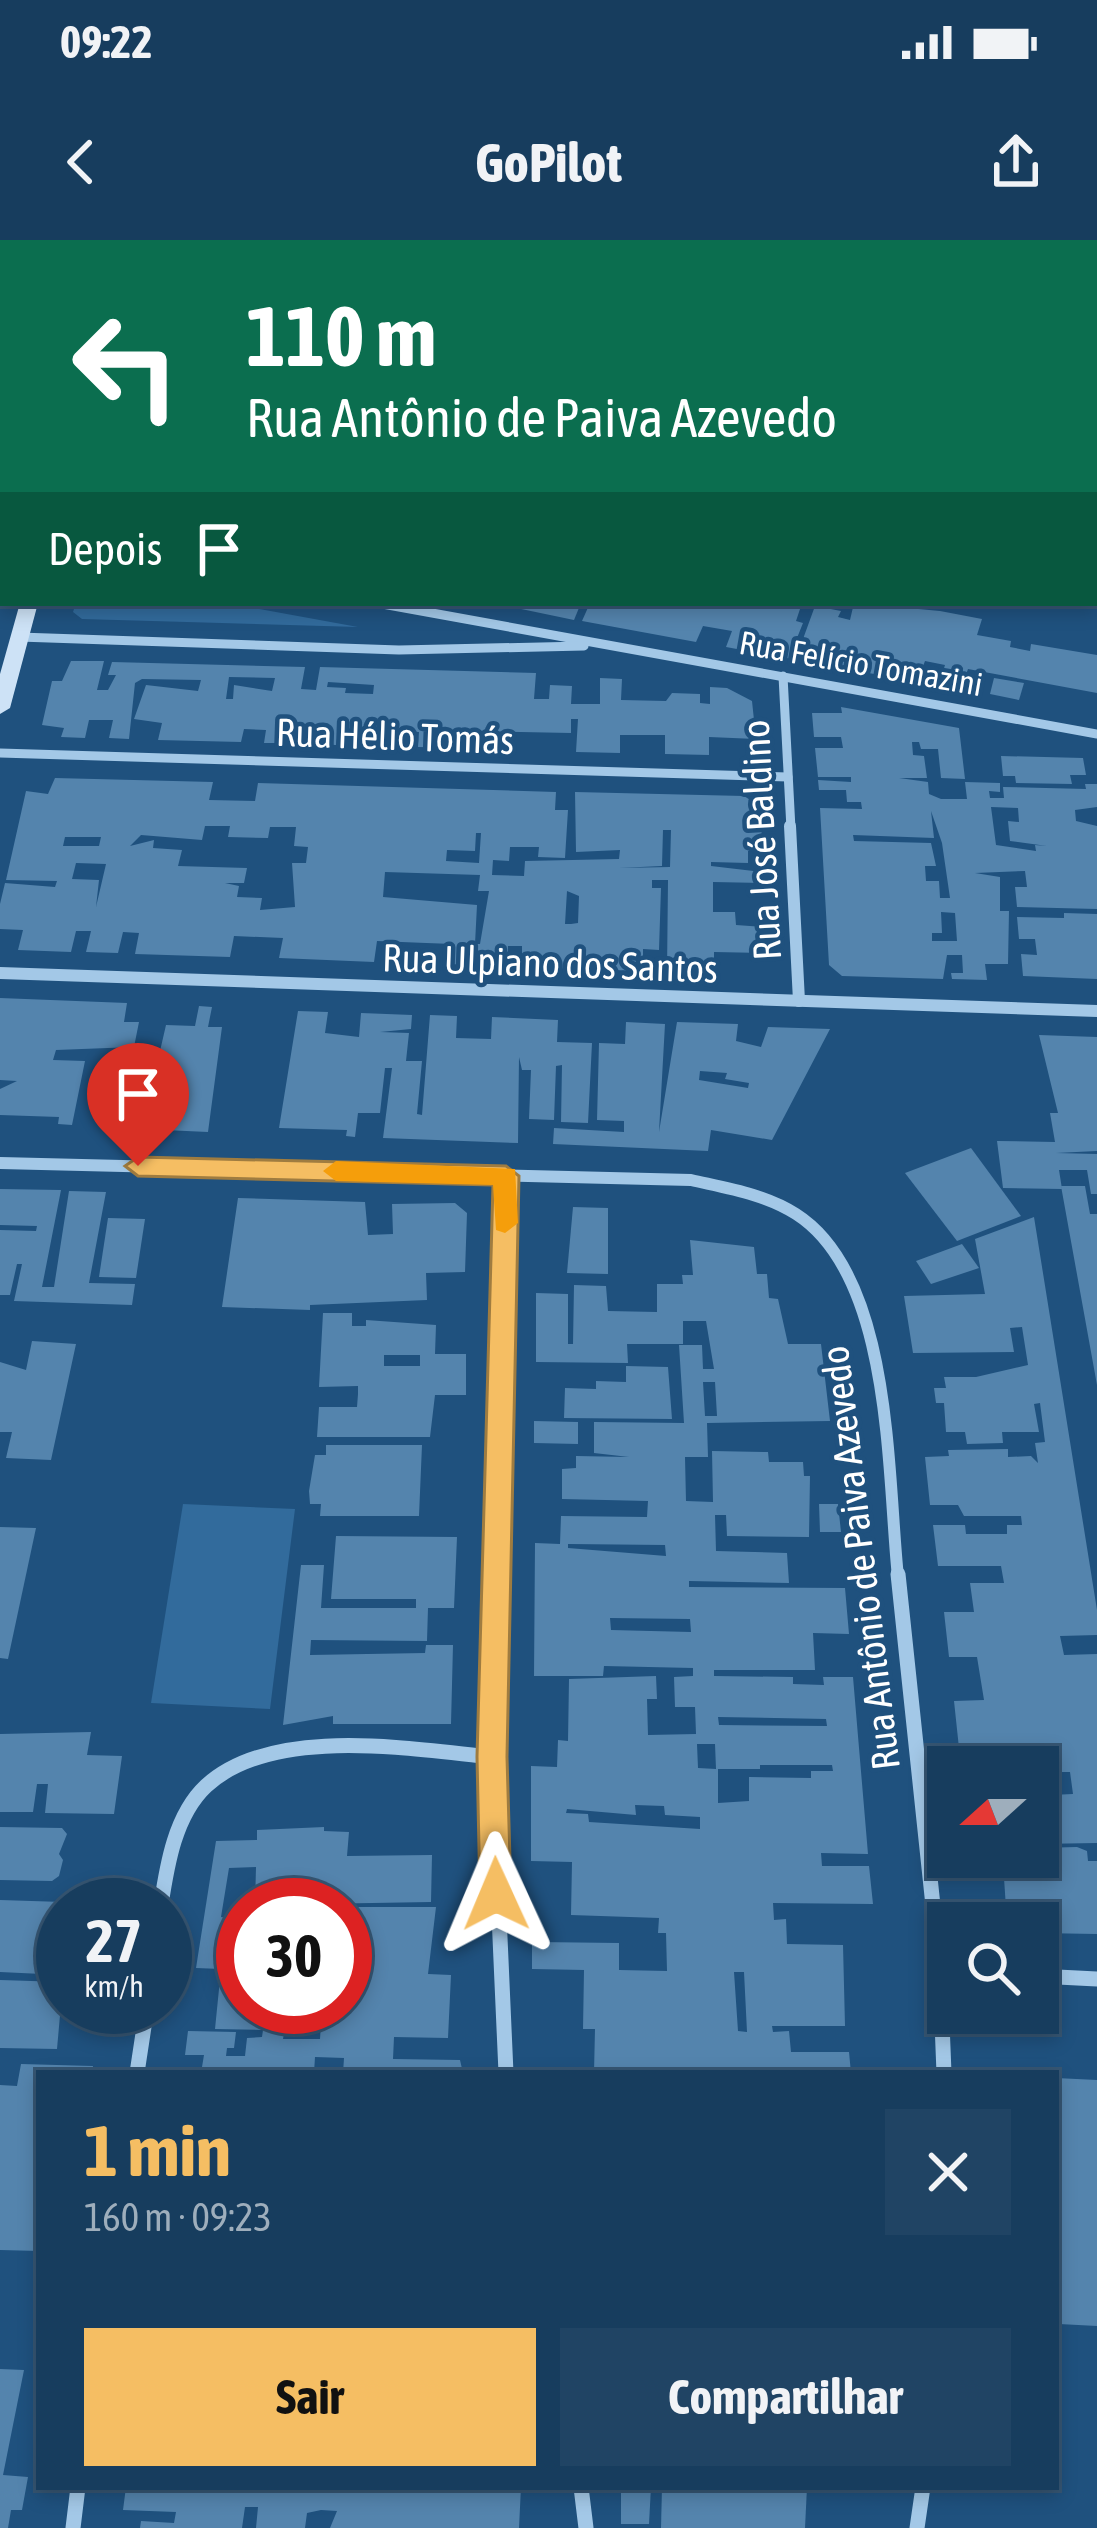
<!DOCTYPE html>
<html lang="pt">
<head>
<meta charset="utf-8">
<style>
  body { margin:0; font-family:"Asap Condensed",sans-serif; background:#204464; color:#f1f3f6; height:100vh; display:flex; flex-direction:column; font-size:45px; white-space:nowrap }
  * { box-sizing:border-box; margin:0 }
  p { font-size:39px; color:#9eaebc }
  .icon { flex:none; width:66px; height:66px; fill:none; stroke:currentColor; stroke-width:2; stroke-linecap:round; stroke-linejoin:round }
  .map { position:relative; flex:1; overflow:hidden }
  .side { position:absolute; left:36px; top:1830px; width:1023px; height:420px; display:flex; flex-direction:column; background:#173d5e; border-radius:0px; box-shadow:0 6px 18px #0003,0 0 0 3px #365673 }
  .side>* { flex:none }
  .guide { position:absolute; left:0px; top:0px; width:1098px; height:366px; box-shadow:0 6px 18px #0003,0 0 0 3px #365673; background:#0b6e4f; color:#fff; overflow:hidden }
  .needle { width:78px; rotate:249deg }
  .controls { position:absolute; left:927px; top:1506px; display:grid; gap:24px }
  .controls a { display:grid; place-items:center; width:132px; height:132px; border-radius:0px; background:#173d5e; box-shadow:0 6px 18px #0003,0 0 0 3px #365673; font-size:60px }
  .speed { position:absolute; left:36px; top:1638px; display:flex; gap:24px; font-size:60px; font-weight:700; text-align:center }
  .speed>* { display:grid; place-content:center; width:156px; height:156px; border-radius:50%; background:#173d5e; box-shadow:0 6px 18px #0003,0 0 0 3px #365673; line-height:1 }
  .speed small { font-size:30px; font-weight:400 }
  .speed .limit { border:18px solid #d22; background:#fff; color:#111 }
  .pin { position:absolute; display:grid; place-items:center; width:102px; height:102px; color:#fff; margin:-123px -51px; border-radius:50% 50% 50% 0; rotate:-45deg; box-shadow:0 0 12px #0007 }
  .pin .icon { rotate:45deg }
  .me { position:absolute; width:132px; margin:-66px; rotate:359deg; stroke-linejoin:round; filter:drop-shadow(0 0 9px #0008) }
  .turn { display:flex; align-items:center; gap:42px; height:252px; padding:0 48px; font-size:54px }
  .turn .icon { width:156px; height:156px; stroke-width:2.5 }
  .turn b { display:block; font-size:84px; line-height:102px }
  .then { display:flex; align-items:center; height:114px; padding:0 48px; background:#0003; gap:24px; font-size:45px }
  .round { display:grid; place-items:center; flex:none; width:126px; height:126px; border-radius:0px; background:#204464 }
  .head { display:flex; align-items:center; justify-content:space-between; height:204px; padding:0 48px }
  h1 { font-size:72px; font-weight:700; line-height:90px; color:#f5be63 }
  .cta { display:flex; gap:24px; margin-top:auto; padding:24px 48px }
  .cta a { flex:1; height:138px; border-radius:0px; background:#f5be63; color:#111; font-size:48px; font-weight:700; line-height:138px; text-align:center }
  .cta a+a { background:#204464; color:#f1f3f6 }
  .status { display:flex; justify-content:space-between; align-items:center; height:84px; padding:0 60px; background:#173d5e; direction:ltr }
  .status svg { height:33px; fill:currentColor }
  header { display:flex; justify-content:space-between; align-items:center; height:156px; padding:0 48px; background:#173d5e; font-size:54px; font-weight:700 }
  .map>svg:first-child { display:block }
  .green { fill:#326b9c }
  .building { fill:#5484ad; fill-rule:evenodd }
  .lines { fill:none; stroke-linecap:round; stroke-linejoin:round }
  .street-far2 { stroke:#a3c8e7; stroke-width:9 }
  .street-far1 { stroke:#a3c8e7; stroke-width:12 }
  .street { stroke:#a3c8e7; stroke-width:15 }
  .secondary { fill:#cde2f6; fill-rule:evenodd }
  .route { fill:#f5be63; stroke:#9f7c40; stroke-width:3 }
  .slow { fill:#f59e0b }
  .labels { text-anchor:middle; stroke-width:9; stroke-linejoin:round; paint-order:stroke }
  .far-street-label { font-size:33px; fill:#fff; stroke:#1f517e }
  .street-label { font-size:39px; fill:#fff; stroke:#1f517e }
</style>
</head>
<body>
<div class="status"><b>09:22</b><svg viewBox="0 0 49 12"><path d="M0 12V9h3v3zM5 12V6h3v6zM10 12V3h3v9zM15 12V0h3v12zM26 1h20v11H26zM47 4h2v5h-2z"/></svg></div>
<header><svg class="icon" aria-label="back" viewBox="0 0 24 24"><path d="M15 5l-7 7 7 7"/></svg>GoPilot<svg class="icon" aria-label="share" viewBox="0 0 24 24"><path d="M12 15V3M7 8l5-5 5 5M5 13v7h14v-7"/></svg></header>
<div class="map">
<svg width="1097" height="2288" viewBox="0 0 1097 2288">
  <rect width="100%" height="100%" fill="#1f517e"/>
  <g class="green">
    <path d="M76 363H226L358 387 82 379 73 372Z"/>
    <path d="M183 1264 295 1269 270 1469 151 1463Z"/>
  </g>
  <g class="building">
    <path d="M492 363H581L574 380Z"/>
    <path d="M590 363H802L796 381 803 383 797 398 803 399 815 366 841 371 838 377 850 380 854 363 940 371 982 379 977 395 1011 401 1010 407 1030 411 1031 404 1097 415V453L968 429 961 449 918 442 726 407 732 391 703 386 696 402 582 381ZM925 421 945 425 940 441 919 437Z"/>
    <path d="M71 421H104L97 450H108L116 435H108L112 422 305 427 301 449 316 450 320 427 536 433 534 459H549L550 445 572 446 571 464H600V438L622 439 621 460 666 461 672 453 700 454V463L710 464V447L727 448 752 461 756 499 709 497V515L665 514V495H620V513L576 512 578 479H571V493L467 491 465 508 418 507 419 492 398 491 396 506 352 505 353 495H368L369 488H354L353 493H338L336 505 308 504 311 486 281 485 278 503H264L266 490 244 489 241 502 158 500 162 483 134 479 146 445 198 451 201 440 142 439 135 443 129 499 109 498 113 480H89L85 498 61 497 64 488 42 485 52 441H62ZM229 437 275 438 272 451 234 445 233 459H226ZM328 442 374 445 373 454 345 453 346 448 327 447Z"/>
    <path d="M994 438 1024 443 1019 460 990 454Z"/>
    <path d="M841 467 959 488 965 539 941 538 938 509H921L919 502H912L913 515 924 516 927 538H899L928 542 929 554 941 559H967L965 542 1000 543V552L989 551 990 558H1004L1003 547 1086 549 1085 544H1097V567L1075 570 1076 581 1097 586V669L1017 667 1015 647H1027L1025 631 975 633 1000 637V671H1009L1008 724H985L987 740 952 739 951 733H963L962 715H947L943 739 842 736 829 725 820 568 862 569 861 562H847L846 550H819L818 540 851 542V537H818L815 508H843L841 497H814L812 473H842ZM991 567 1018 568 1019 582 1008 581 1010 601 1047 606 1035 605 1036 611 996 605ZM931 571 942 603 950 658H940L939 641H926L925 626H936L931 603 854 601 853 595 934 598ZM941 672 955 673 957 701H932V693H942Z"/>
    <path d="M1001 516 1083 518 1086 535H1070L1072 544 1016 543 1015 536H1003Z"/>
    <path d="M55 538 213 542 209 560 255 561 258 543 556 552 555 570H568L565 618 538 617 539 607H510L509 621 493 620 492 635 524 636 525 621 619 619 620 610 576 612 575 552 744 556 761 567 762 611H748V623L711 622V626L762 632 763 643 713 642V672H735L736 685 764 687 765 713 714 712V733L667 732 668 640H652V648H661L659 710 643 709V731L522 727V706H508L507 726 473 725 474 705 469 704 467 725 451 724 453 704 426 703 377 701 374 722 279 718 283 698 234 696 230 717 135 714 139 693 123 692 118 713 86 712 91 691H76L71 712 18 710 23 690 0 689V664L5 643 55 647 57 641 6 640 26 551 48 554ZM205 586H230L228 597 268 598 270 587H296L294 606 308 607 306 623H292L295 667 260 670 262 658 237 657 239 646 225 643H244L247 628 178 626 182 610 153 608 154 600 130 606 141 595 202 600ZM663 590H671L670 627 619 628 662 626ZM476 593H481L479 623 446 621 447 610 475 611ZM65 597H101L99 606H63ZM76 623 106 624 96 667 99 640 72 639ZM385 632 480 635 478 651H489L480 704H475L477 665 383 657ZM567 651 579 656 578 683 571 684H565Z"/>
    <path d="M1064 673 1097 674V739L1023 736 1021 714 1037 715 1035 699H1019L1017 677 1064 678Z"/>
    <path d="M0 758 127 763 124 782H139L134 807 56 810 53 820 85 821 72 885 58 884 59 877 0 875V849L17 841 0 840Z"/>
    <path d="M199 766 212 767 208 787H222L208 892 142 889 166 785 195 786Z"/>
    <path d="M298 771 328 772 325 793 359 797 361 773 412 775 411 789 380 792 409 793 406 821H422L417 874 422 875 430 775 457 776 456 798 491 799 492 777 558 780 557 802 592 803 588 883 561 882 562 825 556 826 554 880 529 879 531 830H522L519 817 518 903 383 898 392 828H385L380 873H358L355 897 346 896 347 890 279 888Z"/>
    <path d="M626 782 665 784 659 892 677 782 738 784 736 801 761 807 768 787 830 789 772 900 711 890 708 911 553 904 554 888 624 892V881L597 880 599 803 625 804ZM700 831 727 833 725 839 749 843 748 848 699 840Z"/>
    <path d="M1039 795 1097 797V911L1056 913 1097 914V954H1091L1087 930H1059L1062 949 1003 948 997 901 1055 902 1050 873H1058Z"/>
    <path d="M105 816 133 817 125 868 95 867Z"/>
    <path d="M971 908 1021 976 957 1001 905 933Z"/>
    <path d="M1061 946H1085L1090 974H1097V1145Z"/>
    <path d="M0 949 61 950 42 1047H54L69 951 106 952 89 1043 135 1044 132 1065 14 1061 22 1024H17L10 1055H0V990L36 991 37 986 0 985Z"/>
    <path d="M238 958 365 962 368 995 393 994 392 964 455 963 467 973 465 1032 426 1033 427 1060 310 1065V1070L222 1067Z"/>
    <path d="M573 967 608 968V1034L567 1033Z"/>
    <path d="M1034 977 1097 1370V1395L1060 1396 1064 1415 1097 1414V1603L1038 1604V1527H961L954 1461 984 1460 977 1417H949L944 1372H974L970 1343H1004L1001 1326H938L933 1285H965L966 1294H1007V1285H1022L1021 1276H964L958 1265H930L925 1217 949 1216 948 1210 1008 1209V1217L1031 1216 1038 1223 1035 1203 1045 1202 1040 1163 1034 1164 1039 1192H1002L1003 1203 967 1204 965 1192H946L944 1163H936L934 1148H946L944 1137H976L1028 1125 1022 1087 1010 1088 1014 1112 913 1113 904 1056 985 1054 975 999ZM1055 1532H1070L1073 1554 1051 1555 1050 1546 1057 1545Z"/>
    <path d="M108 978 145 979 136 1038 99 1037Z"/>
    <path d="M690 1000 754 1007 757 1034H767L769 1058 778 1059 788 1104H821L830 1181 707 1183 708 1217H685L686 1261 713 1262 712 1211 768 1212 769 1222H803L804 1236H810L809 1297 727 1296 726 1275H715L716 1311 787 1313 789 1343 689 1341V1347L845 1348 849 1394 813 1393 815 1430H714V1436L793 1437V1444L824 1445 823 1437H853L868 1614 821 1613 822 1626H869L873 1664 773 1663 774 1680 786 1679 787 1704 843 1705 845 1786H772L773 1792 789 1791 791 1812H849L851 1833H594L595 1789H583L584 1730 532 1729V1702H537L619 1703V1730L667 1731 666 1693H658L659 1678 571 1675 572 1622 531 1621V1526L557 1527 558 1500 568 1501 569 1439 656 1436 657 1459H647L648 1495 696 1494 695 1467H675L674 1437 693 1436V1428L604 1426 603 1436H534L535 1303 560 1304 561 1276 647 1277 648 1261 562 1259V1229L576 1228V1216L629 1217 594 1213V1182L684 1183 679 1105H702L703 1129H714L706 1081H683V1104H627L628 1123 536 1122V1053L568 1054V1104H573L574 1045 606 1046 608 1071 657 1072V1044H683L682 1035H693ZM703 1142H715L717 1176H705ZM568 1304 665 1305 666 1316 568 1308ZM610 1378 690 1379 691 1392 611 1390ZM718 1477 826 1479 827 1486 719 1485ZM697 1504H715L716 1529 698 1528ZM760 1525H832L833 1531H811V1538L749 1537V1561L718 1563V1529H760ZM635 1565 664 1566 665 1575 700 1577V1589L589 1582 588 1574 566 1573 567 1569 636 1575ZM734 1732H744L747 1792 738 1791Z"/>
    <path d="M962 1004 979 1028 931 1044 916 1021Z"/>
    <path d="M323 1073H352V1086H366V1080L436 1085 435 1114H466V1155H435L430 1197H317L319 1167H357L358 1154V1146L319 1147ZM384 1115H420V1126H384Z"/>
    <path d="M32 1101 76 1104 51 1220 6 1218 12 1192H0V1122L26 1130Z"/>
    <path d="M626 1126 668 1127 672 1179 564 1178 565 1148 596 1149V1141L626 1142Z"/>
    <path d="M534 1181 578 1182V1204L534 1203Z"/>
    <path d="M326 1205H422L419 1276H320L321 1264H310L309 1251 315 1215H326Z"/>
    <path d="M819 1264H838L841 1292H820Z"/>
    <path d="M0 1287 36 1288 8 1419 0 1418Z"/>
    <path d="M336 1296 457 1297 454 1368H428L427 1401 311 1400 310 1415 425 1413 426 1405H453L451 1484H333V1476L283 1485 301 1325H324L321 1368H416V1359H331Z"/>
    <path d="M91 1492 87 1515 122 1516 114 1574 45 1573 48 1544H37L33 1572H0V1494Z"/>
    <path d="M0 1587 62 1588 67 1594 59 1614 63 1620 59 1636 52 1641 0 1640Z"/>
    <path d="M324 1587V1591L349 1592 347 1616 432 1615 431 1662 255 1665 256 1627 229 1628 221 1677 227 1678V1689L243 1690V1767H289L283 1799H320L322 1767H345L348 1667H436L428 1734 451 1735 448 1798 394 1797 393 1819 460 1820 463 1833H343L344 1818 315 1817 314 1833H201L204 1815H185L188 1791 236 1792 234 1808H227L226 1816H245L247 1798 262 1797 263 1790 215 1789 221 1729 196 1728 216 1601 257 1600V1590Z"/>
    <path d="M1077 1607 1087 1611 1088 1621H1097V1694L1038 1693V1683H1007L1003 1623 1038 1617V1608Z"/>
    <path d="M0 1660 63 1662V1735L0 1732Z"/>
    <path d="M0 1740 63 1742 57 1809 0 1808Z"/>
    <path d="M21 1824 93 1826 92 1833H39V2011L0 2010V1845L17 1846Z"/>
    <path d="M1056 1838 1097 1840V2086L1059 2084Z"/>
    <path d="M0 2129 24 2130 3 2235 28 2237 22 2270H11L8 2288H0Z"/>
    <path d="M126 2247H521L519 2288H330L337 2271 321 2270 307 2273 305 2288H256L258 2267H245L242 2288H140L141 2281 174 2283 176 2272 123 2270Z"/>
    <path d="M621 2247H651L649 2284H621Z"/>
    <path d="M662 2247H807L805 2288H661Z"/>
  </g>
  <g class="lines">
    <g class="street-far2">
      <path d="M377 363 1097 494"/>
      <path d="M19 397 399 410 584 406"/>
      <path d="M783 436 791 589"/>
      <path d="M0 513 788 537"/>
    </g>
    <g class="street-far1">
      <path d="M790 586 799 761"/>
      <path d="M0 733 1097 771"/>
      <path d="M0 923 691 940C726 948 765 954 796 974 893 1036 887 1233 898 1337"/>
      <path d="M496 1337 506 936"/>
    </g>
    <g class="street">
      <path d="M496 1334 492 1517 506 1833"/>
      <path d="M898 1334 940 1732 944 1833"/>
      <path d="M161 1665C167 1625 175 1575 206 1546 272 1485 410 1509 492 1517"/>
      <path d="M1038 1736 1097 1739"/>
      <path d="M137 1833 147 1767"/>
      <path d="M581 2247 586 2288"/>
      <path d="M73 2288 78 2247"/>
      <path d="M917 2288 923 2247"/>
    </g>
    <g class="secondary">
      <path d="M123 0H139L122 3Z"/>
      <path d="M20 363H38L10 468 0 474V434Z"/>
    </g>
  </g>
  <path class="route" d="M138 917 506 926 519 936 507 1517 511 1654 507 1665 496 1669 484 1665 480 1654 477 1517 493 945 138 936 125 926Z"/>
  <path class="slow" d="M336 921 515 929 518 983 505 993 496 990 493 945 336 941 323 931Z"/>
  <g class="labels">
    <g class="far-street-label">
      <text transform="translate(861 423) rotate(10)" y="12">Rua Felício Tomazini</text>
    </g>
    <g class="street-label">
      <text transform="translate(395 496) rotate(2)" y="14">Rua Hélio Tomás</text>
      <text transform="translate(761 600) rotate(-93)" y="14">Rua José Baldino</text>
      <text transform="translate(550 723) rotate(2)" y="14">Rua Ulpiano dos Santos</text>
      <text transform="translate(860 1318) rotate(-97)" y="14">Rua Antônio de Paiva Azevedo</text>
    </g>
  </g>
</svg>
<div class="controls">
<a><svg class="needle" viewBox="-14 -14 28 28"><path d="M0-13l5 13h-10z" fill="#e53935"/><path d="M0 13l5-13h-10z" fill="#9eaebc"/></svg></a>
<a><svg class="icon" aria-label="search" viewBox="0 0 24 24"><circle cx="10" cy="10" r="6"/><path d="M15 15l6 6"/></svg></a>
</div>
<div class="speed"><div>27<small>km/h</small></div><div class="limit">30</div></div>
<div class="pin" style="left:138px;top:926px;background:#d93025"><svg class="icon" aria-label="arrive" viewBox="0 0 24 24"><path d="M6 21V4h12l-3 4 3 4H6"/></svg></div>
<svg class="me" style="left:496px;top:1654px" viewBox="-20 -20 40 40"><path d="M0-17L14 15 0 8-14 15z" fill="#f5be63" stroke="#fff" stroke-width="4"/></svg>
<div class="guide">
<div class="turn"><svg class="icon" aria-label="left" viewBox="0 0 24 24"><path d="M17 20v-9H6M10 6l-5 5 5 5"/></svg><div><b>110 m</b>Rua Antônio de Paiva Azevedo</div></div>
<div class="then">Depois<svg class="icon" aria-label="arrive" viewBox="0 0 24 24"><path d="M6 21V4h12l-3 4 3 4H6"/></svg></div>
</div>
<section class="side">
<div class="head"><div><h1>1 min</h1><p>160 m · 09:23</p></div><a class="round"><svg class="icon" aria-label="close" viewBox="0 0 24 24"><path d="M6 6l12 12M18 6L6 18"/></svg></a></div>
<div class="cta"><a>Sair</a><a>Compartilhar</a></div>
</section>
</div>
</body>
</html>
